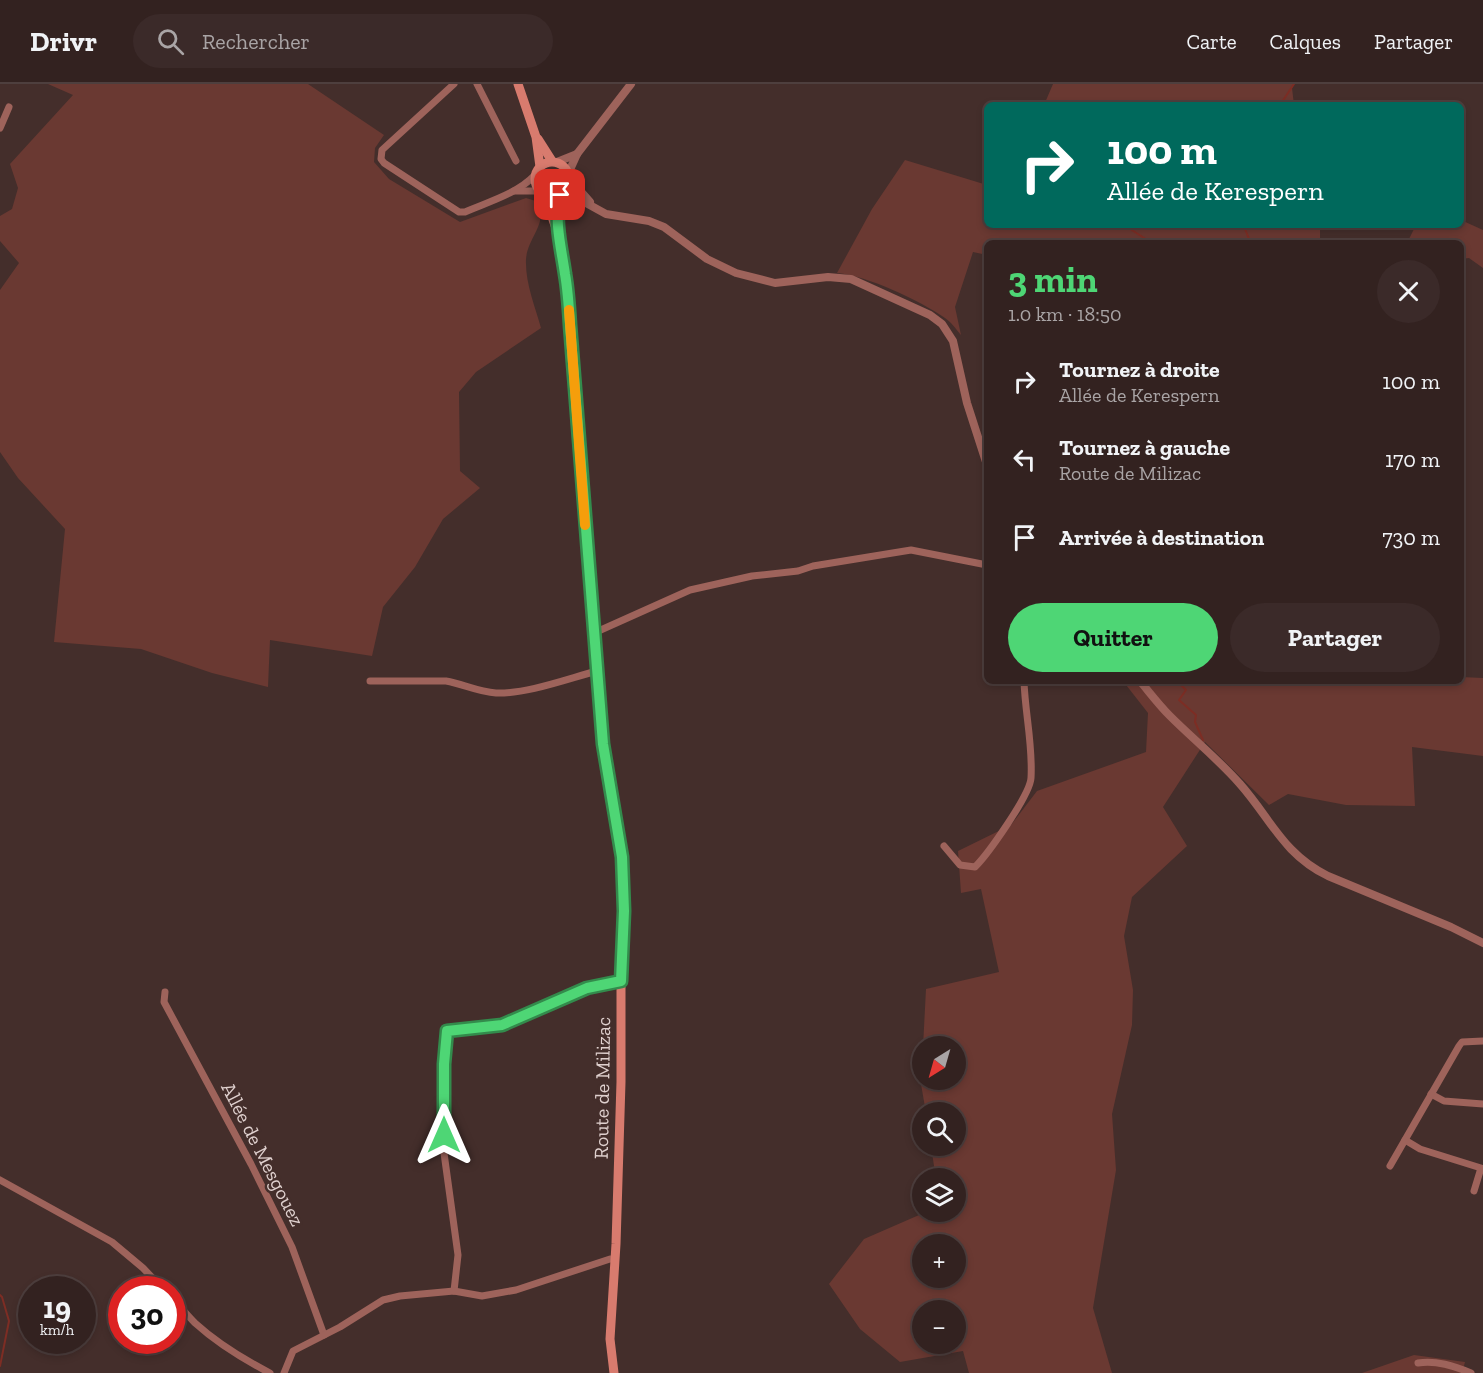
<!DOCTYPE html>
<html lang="fr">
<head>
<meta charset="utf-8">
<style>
  body { margin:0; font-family:"Zilla Slab",serif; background:#3b2a29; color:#f1f3f6; height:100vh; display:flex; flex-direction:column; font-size:22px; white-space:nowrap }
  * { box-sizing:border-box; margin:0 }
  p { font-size:20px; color:#a9a4a5 }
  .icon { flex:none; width:33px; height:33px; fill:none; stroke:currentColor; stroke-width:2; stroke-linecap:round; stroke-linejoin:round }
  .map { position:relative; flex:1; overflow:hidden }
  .side { position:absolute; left:984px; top:156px; width:480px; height:444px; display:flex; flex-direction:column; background:#332220; border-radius:9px; box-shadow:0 3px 9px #0003,0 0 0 2px #4e3f3e }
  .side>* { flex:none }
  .top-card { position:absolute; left:984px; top:18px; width:480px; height:126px; border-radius:9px; box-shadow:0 3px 9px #0003,0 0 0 2px #4e3f3e; background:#00695c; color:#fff; overflow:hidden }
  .needle { width:39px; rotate:217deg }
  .fabs { position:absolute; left:912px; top:952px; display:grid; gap:12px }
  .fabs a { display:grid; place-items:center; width:54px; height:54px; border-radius:50%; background:#332220; box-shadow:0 3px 9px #0003,0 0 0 2px #4e3f3e; font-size:30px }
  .speed { position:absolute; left:18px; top:1192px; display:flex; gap:12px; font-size:30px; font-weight:700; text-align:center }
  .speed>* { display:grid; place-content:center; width:78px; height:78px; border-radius:50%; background:#332220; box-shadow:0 3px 9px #0003,0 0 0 2px #4e3f3e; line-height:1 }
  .speed small { font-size:15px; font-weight:400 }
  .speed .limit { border:9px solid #d22; background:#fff; color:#111 }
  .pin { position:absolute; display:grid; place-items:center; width:51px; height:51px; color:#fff; margin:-26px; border-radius:12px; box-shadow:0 3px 9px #0006 }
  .me { position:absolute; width:66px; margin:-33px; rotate:0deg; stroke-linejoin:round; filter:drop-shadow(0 0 4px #0008) }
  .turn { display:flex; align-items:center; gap:21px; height:126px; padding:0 24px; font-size:27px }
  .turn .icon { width:78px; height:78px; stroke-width:2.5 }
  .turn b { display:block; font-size:42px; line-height:51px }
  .round { display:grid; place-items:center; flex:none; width:63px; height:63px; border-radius:32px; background:#3b2a29 }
  .summary { display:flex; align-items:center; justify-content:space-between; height:102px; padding:0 24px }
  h1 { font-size:36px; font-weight:700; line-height:45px; color:#4ed675 }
  .cta { display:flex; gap:12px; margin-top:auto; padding:12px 24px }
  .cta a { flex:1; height:69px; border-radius:36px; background:#4ed675; color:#111; font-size:24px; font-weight:700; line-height:69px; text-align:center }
  .cta a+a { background:#3b2a29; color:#f1f3f6 }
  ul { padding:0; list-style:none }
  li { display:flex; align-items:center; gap:18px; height:78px; padding:0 24px }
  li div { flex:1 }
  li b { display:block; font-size:22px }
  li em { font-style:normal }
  header { display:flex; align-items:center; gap:36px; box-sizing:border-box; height:84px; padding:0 30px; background:#332220; border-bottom:2px solid #4e3f3e }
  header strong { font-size:28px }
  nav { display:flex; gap:33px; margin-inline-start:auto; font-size:21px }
  .search { width:420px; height:54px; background:#3b2a29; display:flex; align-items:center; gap:15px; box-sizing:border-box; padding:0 21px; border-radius:33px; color:#a9a4a5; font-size:22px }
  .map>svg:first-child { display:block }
  .green { fill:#6a3932; fill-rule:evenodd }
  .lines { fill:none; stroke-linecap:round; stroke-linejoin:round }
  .stream { stroke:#7d2d24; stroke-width:2 }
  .minor { stroke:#9e635b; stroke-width:7 }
  .tertiary { stroke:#9e635b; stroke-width:8 }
  .secondary { stroke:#d87b6e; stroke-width:9 }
  .route-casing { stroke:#338b4c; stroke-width:15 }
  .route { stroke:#4ed675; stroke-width:10 }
  .slow { stroke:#f59e0b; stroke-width:10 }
  .labels { text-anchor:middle; stroke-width:5; stroke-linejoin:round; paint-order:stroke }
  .street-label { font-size:20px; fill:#dfd0ce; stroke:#442e2b }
</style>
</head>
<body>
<header>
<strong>Drivr</strong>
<div class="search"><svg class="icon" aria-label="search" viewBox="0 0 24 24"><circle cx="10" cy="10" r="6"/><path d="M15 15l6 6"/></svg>Rechercher</div>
<nav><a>Carte</a><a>Calques</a><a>Partager</a></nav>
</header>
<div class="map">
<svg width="1483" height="1289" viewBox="0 0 1483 1289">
  <rect width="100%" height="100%" fill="#442e2b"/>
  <g class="green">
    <path d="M48 0H308L384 51 375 64 374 78 389 95 460 138 526 114 539 118C547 142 528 153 526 175 525 199 535 222 541 244L476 288 459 308 460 387 480 404 443 435 415 483 383 523 372 572 270 556 268 603 212 589 141 565 54 558 65 445 18 394 0 368V206L19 179 0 157V132L12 125 18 104 10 80 73 11Z"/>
    <path d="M1053 0H1294L1292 4 1294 21H1044Z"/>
    <path d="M905 76 987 101V141H1320V154L1340 159H987V171L973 168 955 223 961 251C956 245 951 238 945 234 919 216 868 192 837 189L872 125Z"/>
    <path d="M1461 136 1483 146V184L1469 174 1461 175V159H1407L1416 141H1461Z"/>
    <path d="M1461 593 1483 594V672L1412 663 1415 722 1346 721 1288 710 1269 721 1205 658 1163 723 1187 762 1132 813 1124 852 1133 906 1132 941 1112 1030 1116 1086 1093 1224 1112 1289H969L963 1267 900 1278 860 1245 829 1200 864 1155 926 1128H956V1095H936L931 1062H956V1029H926L921 1000 922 970V996H956V963H923L926 905 999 888 981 805 961 809 958 767 1011 741 1037 707 1146 668 1148 629 1123 597H1461ZM922 1161H956V1194H922ZM922 1227H956V1260H922Z"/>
    <path d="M1414 1271 1465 1278 1462 1289H1362Z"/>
  </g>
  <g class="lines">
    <g class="stream">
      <path d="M1280 21 1294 0"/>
      <path d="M983 31 987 34"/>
      <path d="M1124 141 1152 159"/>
      <path d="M1245 159 1249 155 1245 145 1247 141"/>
      <path d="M1177 597 1186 606 1179 616 1196 631 1195 638 1203 656"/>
      <path d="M0 1211 2 1213 9 1237 0 1282"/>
    </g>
    <g class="minor">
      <path d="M454 0 382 66 381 75 384 79 459 128H465C488 118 517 110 535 91"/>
      <path d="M477 0 516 77"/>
      <path d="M0 44 9 23"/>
      <path d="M514 107H540"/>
      <path d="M594 549 690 506 752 492 798 487 813 482 911 466 987 481"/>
      <path d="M370 597H446C463 600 478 608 496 609 527 610 567 595 597 587"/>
      <path d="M944 762 960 781 975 783C988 770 1030 711 1031 694 1033 661 1025 629 1024 597"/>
      <path d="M165 908 164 918 251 1080 292 1163 324 1251"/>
      <path d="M1431 1010 1444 1017 1483 1020"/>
      <path d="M1405 1056 1420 1065 1481 1084 1474 1107"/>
      <path d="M1390 1082 1459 962 1462 958 1483 957"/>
      <path d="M0 1096 112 1158 143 1184 164 1206"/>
      <path d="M454 1207 458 1171 444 1069V980L447 947 502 941 587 904 621 897"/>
      <path d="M172 1214C180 1222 187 1231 195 1239 217 1259 243 1275 270 1289"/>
      <path d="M1418 1279C1436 1276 1454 1282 1471 1289"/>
      <path d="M284 1289 293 1267 340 1243 383 1216 400 1212 454 1207 482 1212 516 1206 610 1175H615"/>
    </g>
    <g class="tertiary">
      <path d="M557 78 577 70"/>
      <path d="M568 90 577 70 631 0"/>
      <path d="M569 94 590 118"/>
      <path d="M563 108 577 114 606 130 649 137 664 143 707 175 736 189 775 199 828 193 851 195 930 231 942 240 953 257 967 319 987 381"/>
      <path d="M1140 597C1150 609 1159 621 1170 632 1193 655 1218 675 1240 700 1271 735 1283 770 1328 792L1451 843 1483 859"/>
    </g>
    <g class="secondary">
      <path d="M518 0 536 53 540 83"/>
      <path d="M538 55 552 77"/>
      <circle cx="552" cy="95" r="17"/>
      <path d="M544 110 557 147 566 192 603 660 622 773 624 827 621 897V998L616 1160 610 1255 614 1289"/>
      <path d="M557 138V123L560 111"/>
    </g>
  </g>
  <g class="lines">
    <defs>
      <path id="route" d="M444 1051V980L447 947 502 941 587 904 621 897 624 827 622 773 603 660 570 241C569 224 568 207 565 190 561 162 554 138 560 111"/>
    </defs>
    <use href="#route" class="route-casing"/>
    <use href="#route" class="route"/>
    <path class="slow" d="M569 226 585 441"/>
  </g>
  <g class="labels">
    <g class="street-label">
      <text transform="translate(602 1004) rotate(-89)" y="7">Route de Milizac</text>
      <text transform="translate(263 1070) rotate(63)" y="7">Allée de Mesgouez</text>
    </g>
  </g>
</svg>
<div class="fabs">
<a><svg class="needle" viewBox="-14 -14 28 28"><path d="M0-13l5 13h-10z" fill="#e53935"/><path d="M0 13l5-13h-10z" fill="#a9a4a5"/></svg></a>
<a><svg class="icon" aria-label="search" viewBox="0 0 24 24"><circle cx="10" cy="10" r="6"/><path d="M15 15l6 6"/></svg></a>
<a><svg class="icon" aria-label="layers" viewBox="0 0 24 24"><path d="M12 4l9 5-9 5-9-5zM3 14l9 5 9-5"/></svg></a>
<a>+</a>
<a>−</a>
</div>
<div class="speed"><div>19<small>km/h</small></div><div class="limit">30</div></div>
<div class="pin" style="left:560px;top:111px;background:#d93025"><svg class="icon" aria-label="arrive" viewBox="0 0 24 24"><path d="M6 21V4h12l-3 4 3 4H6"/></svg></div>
<svg class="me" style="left:444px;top:1051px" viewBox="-20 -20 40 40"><path d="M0-17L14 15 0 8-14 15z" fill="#4ed675" stroke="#fff" stroke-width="4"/></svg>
<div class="top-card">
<div class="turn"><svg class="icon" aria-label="right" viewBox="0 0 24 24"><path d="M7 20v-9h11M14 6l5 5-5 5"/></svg><div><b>100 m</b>Allée de Kerespern</div></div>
</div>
<section class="side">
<div class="summary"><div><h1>3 min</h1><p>1.0 km · 18:50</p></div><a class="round"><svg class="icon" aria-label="close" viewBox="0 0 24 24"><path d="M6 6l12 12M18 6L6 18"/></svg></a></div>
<ul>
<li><svg class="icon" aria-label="right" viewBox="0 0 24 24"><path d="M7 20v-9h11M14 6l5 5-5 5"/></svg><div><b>Tournez à droite</b><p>Allée de Kerespern</p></div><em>100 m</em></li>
<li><svg class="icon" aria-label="left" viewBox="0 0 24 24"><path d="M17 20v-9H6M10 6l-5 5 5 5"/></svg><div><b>Tournez à gauche</b><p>Route de Milizac</p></div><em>170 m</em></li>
<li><svg class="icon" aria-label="arrive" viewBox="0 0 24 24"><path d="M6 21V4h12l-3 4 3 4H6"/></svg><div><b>Arrivée à destination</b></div><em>730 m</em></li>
</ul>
<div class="cta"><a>Quitter</a><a>Partager</a></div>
</section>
</div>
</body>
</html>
